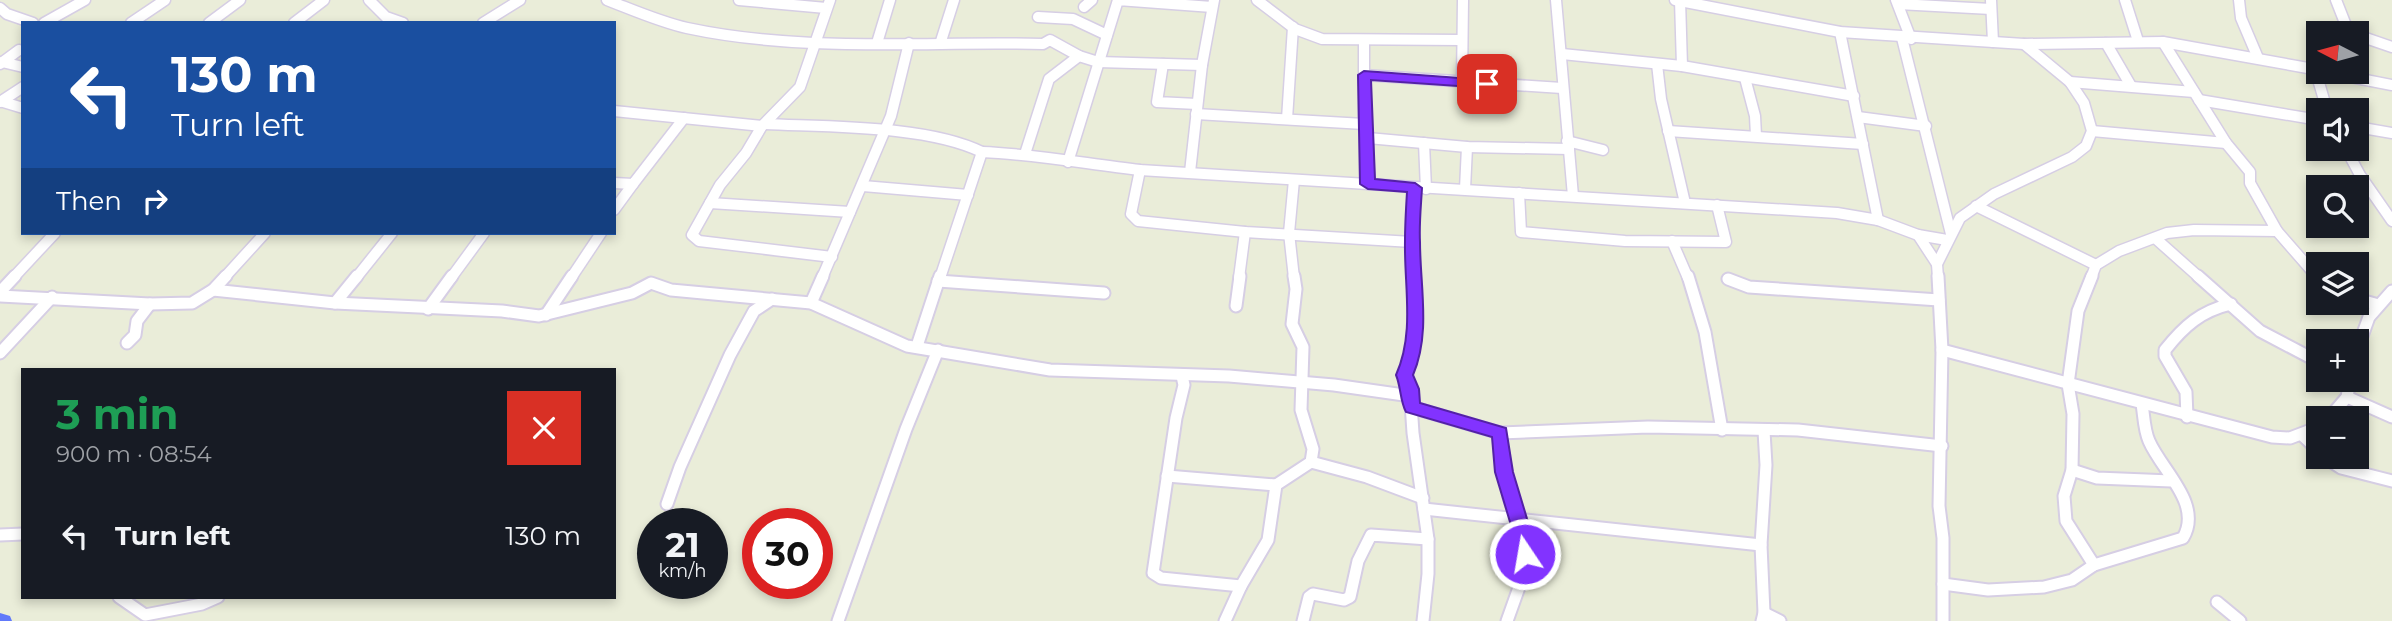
<!DOCTYPE html>
<html lang="en">
<head>
<meta charset="utf-8">
<style>
  body { margin:0; font-family:Montserrat,sans-serif; background:#242831; color:#f1f3f6; height:100vh; display:flex; flex-direction:column; font-size:26px; white-space:nowrap }
  * { box-sizing:border-box; margin:0 }
  p { font-size:23px; color:#9ea1a6 }
  .icon { flex:none; width:38px; height:38px; fill:none; stroke:currentColor; stroke-width:2; stroke-linecap:round; stroke-linejoin:round }
  .map { position:relative; flex:1; overflow:hidden }
  .sheet { position:absolute; left:21px; top:368px; width:595px; height:231px; display:flex; flex-direction:column; background:#171b24; border-radius:0px; box-shadow:0 4px 10px #0003 }
  .sheet>* { flex:none }
  .guide { position:absolute; left:21px; top:21px; width:595px; height:214px; border-radius:0px; box-shadow:0 4px 10px #0003; background:#1a4fa0; color:#fff; overflow:hidden }
  .needle { width:46px; rotate:276deg }
  .fabs { position:absolute; left:2306px; top:21px; display:grid; gap:14px }
  .fabs a { display:grid; place-items:center; width:63px; height:63px; border-radius:0px; background:#171b24; box-shadow:0 4px 10px #0003; font-size:35px }
  .speed { position:absolute; left:637px; top:508px; display:flex; gap:14px; font-size:35px; font-weight:700; text-align:center }
  .speed>* { display:grid; place-content:center; width:91px; height:91px; border-radius:50%; background:#171b24; box-shadow:0 4px 10px #0003; line-height:1 }
  .speed small { font-size:18px; font-weight:400 }
  .speed .limit { border:10px solid #d22; background:#fff; color:#111 }
  .pin { position:absolute; display:grid; place-items:center; width:60px; height:60px; color:#fff; margin:-30px; border-radius:14px; box-shadow:0 4px 10px #0006 }
  .me { position:absolute; width:77px; margin:-38px; rotate:348deg; stroke-linejoin:round; filter:drop-shadow(0 0 5px #0008) }
  .turn { display:flex; align-items:center; gap:24px; height:147px; padding:0 35px; font-size:32px }
  .turn .icon { width:91px; height:91px; stroke-width:2.5 }
  .turn b { display:block; font-size:49px; line-height:60px }
  .then { display:flex; align-items:center; height:66px; padding:0 35px; background:#0003; gap:14px; font-size:26px }
  .round { display:grid; place-items:center; flex:none; width:74px; height:74px; border-radius:0px; background:#242831 }
  .headline { display:flex; align-items:center; justify-content:space-between; height:119px; padding:0 35px }
  h1 { font-size:42px; font-weight:700; line-height:52px; color:#1e9e55 }
  ul { padding:0; list-style:none }
  li { display:flex; align-items:center; gap:21px; height:98px; padding:0 35px }
  li div { flex:1 }
  li b { display:block; font-size:26px }
  li em { font-style:normal }
  .map>svg:first-child { display:block }
  .lines { fill:none; stroke-linecap:round; stroke-linejoin:round }
  .river { fill:#6179fa; fill-rule:evenodd }
  .minor-far1-casing { stroke:#d6cee4; stroke-width:13 }
  .minor-casing { stroke:#d6cee4; stroke-width:15 }
  .minor-far1 { stroke:#fff; stroke-width:10 }
  .minor { stroke:#fff; stroke-width:11 }
  .route { fill:#8233ff; stroke:#5421a6; stroke-width:2 }
</style>
</head>
<body>
<div class="map">
<svg width="2392" height="621" viewBox="0 0 2392 621">
  <rect width="100%" height="100%" fill="#eaedd9"/>
  <g class="lines">
    <path class="river" d="M0 613 10 616 12 621H0Z"/>
    <defs>
      <g id="minor-far1">
        <path d="M369 0 386 17 403 23"/>
        <path d="M607 0C633 10 660 22 687 28 804 53 925 41 1043 44L1050 40 1079 56 1098 62 1202 65"/>
        <path d="M739 0 826 8"/>
        <path d="M830 0 800 87 762 126 746 153 720 185 692 235 699 241 832 257"/>
        <path d="M1257 0 1295 29 1322 39 1461 40"/>
        <path d="M1556 0 1573 196"/>
        <path d="M1675 0 1840 32 2024 44 2163 42 2319 70"/>
        <path d="M1680 0 1682 66"/>
        <path d="M1896 0 1911 39"/>
        <path d="M1991 0 1993 42"/>
        <path d="M2125 0 2138 41"/>
        <path d="M2239 0 2241 18 2258 58"/>
        <path d="M2336 0 2347 28 2353 33"/>
        <path d="M1898 4 1991 9"/>
        <path d="M1084 7 1092 0"/>
        <path d="M0 8 7 14 33 23"/>
        <path d="M1038 17 1073 19 1107 35"/>
        <path d="M44 23 85 0"/>
        <path d="M131 23 165 0"/>
        <path d="M209 23 240 0"/>
        <path d="M294 23 324 0"/>
        <path d="M483 23 520 0"/>
        <path d="M1840 32 1878 220"/>
        <path d="M2357 35 2392 47"/>
        <path d="M1902 38 1951 234"/>
        <path d="M941 41 954 0"/>
        <path d="M1364 41V124L1368 138V184"/>
        <path d="M877 43 890 0"/>
        <path d="M2106 43 2131 86"/>
        <path d="M1562 54 1682 66 1854 96"/>
        <path d="M2 62 23 67"/>
        <path d="M0 64 19 50"/>
        <path d="M1163 64 1157 102 1197 104"/>
        <path d="M1657 64 1661 99 1685 203"/>
        <path d="M2315 69 2327 110"/>
        <path d="M2325 72 2392 85"/>
        <path d="M1364 75 1562 88"/>
        <path d="M1745 78 1755 116 1756 136"/>
        <path d="M1462 82 1463 0"/>
        <path d="M2070 82 2194 92"/>
        <path d="M2199 100 2319 120"/>
        <path d="M0 101 23 108"/>
        <path d="M0 102 23 87"/>
        <path d="M614 111 762 126"/>
        <path d="M1196 114 1364 124"/>
        <path d="M1858 117 1926 126"/>
        <path d="M1287 119 1293 27"/>
        <path d="M765 124C827 127 927 125 982 152L940 278"/>
        <path d="M2357 127 2392 133"/>
        <path d="M1668 131 1863 144"/>
        <path d="M2092 131 2226 143"/>
        <path d="M1368 138 1467 147 1569 149"/>
        <path d="M1567 141 1603 150"/>
        <path d="M1424 143 1426 189"/>
        <path d="M2346 149 2360 175 2392 221"/>
        <path d="M982 152C1035 154 1087 164 1140 170L1837 213 1878 220 1918 235 1947 240"/>
        <path d="M1025 154 1049 79 1079 56"/>
        <path d="M1068 162 1118 0 1212 7"/>
        <path d="M1140 170 1131 214 1138 221 1245 232 1412 242"/>
        <path d="M1190 172 1202 65 1214 0"/>
        <path d="M1294 180 1289 233 1294 278"/>
        <path d="M614 183 633 184 684 118"/>
        <path d="M863 186 968 195"/>
        <path d="M1465 189 1467 147"/>
        <path d="M1519 193 1521 232 1625 241 1726 242 1717 205"/>
        <path d="M710 203 850 212"/>
        <path d="M1976 206 2096 265"/>
        <path d="M614 210 633 184"/>
        <path d="M2277 231 2318 278"/>
        <path d="M1918 235 1937 264"/>
        <path d="M2155 238 2200 278"/>
        <path d="M1672 241 1688 278"/>
        <path d="M13 278 55 233"/>
        <path d="M224 278 265 233"/>
        <path d="M356 278 392 233"/>
        <path d="M451 278 484 233"/>
        <path d="M571 278 601 233"/>
        <path d="M822 278 891 116 909 43"/>
        <path d="M1239 278 1245 232"/>
        <path d="M1414 278 1412 242 1415 188"/>
        <path d="M1938 278 1937 264 1960 218 1994 194 2072 157 2086 146 2092 131 2084 103 2070 82 2024 44"/>
        <path d="M2091 278 2096 265 2119 251 2167 233 2194 230 2277 231 2250 183V172L2226 143 2163 42"/>
      </g>
      <g id="minor">
        <path d="M1414 276C1416 309 1418 344 1405 375L1410 389 1413 433 1428 539V574L1423 621"/>
        <path d="M1688 276 1705 332 1722 430"/>
        <path d="M1938 276 1942 350 1939 506 1943 538V621"/>
        <path d="M2092 276 2078 311 2068 384 2073 414 2072 470 2064 496 2066 521 2094 565"/>
        <path d="M2198 276 2260 331 2319 362"/>
        <path d="M2316 276 2319 279"/>
        <path d="M1728 279 1749 287 1939 300"/>
        <path d="M938 281 1104 293"/>
        <path d="M213 290 335 303 502 311 539 316 632 293 651 283 671 290 811 303 907 346 1050 370 1229 376 1334 385 1411 396"/>
        <path d="M0 292 15 276"/>
        <path d="M0 296 150 304 192 303 213 290 226 276"/>
        <path d="M2357 299 2375 304"/>
        <path d="M335 303 357 276"/>
        <path d="M811 303 823 276"/>
        <path d="M1236 306 1240 276"/>
        <path d="M428 309 452 276"/>
        <path d="M546 315 572 276"/>
        <path d="M127 343 135 335 137 321 150 304"/>
        <path d="M917 346 940 276"/>
        <path d="M1942 350 2272 437 2290 438 2319 427"/>
        <path d="M2357 350 2369 317 2392 291"/>
        <path d="M0 353 52 297"/>
        <path d="M1182 376 1184 385 1176 418 1153 573 1161 578 1241 586"/>
        <path d="M2347 397 2392 417"/>
        <path d="M1411 407 1500 433 1648 427 1798 430 1942 446"/>
        <path d="M2187 417 2186 392 2165 356V350C2184 326 2201 311 2231 304"/>
        <path d="M2329 418 2347 397 2350 380"/>
        <path d="M1500 433 1509 497 1525 548 1522 579 1507 621"/>
        <path d="M2302 435 2319 451"/>
        <path d="M2324 457 2341 468 2392 481"/>
        <path d="M1311 462 1367 477 1423 498"/>
        <path d="M2072 470 2097 478 2171 481"/>
        <path d="M1167 476 1276 485"/>
        <path d="M667 504 680 467 730 355 754 311 772 299"/>
        <path d="M1424 509 1761 545"/>
        <path d="M0 535 23 534"/>
        <path d="M1943 584 1988 590 2044 587 2072 580 2094 565 2183 538C2203 504 2162 471 2149 441 2144 430 2144 416 2142 404"/>
        <path d="M119 597 145 615 202 604 218 597"/>
        <path d="M2217 602 2240 621"/>
        <path d="M1764 613 1780 621"/>
        <path d="M838 621 906 429 938 350"/>
        <path d="M1225 621 1241 586 1268 540 1276 485 1311 462 1313 449 1301 410 1303 347 1292 324 1296 289 1294 276"/>
        <path d="M1303 621 1309 597 1313 594 1344 600 1350 597 1358 561 1371 535 1428 539"/>
        <path d="M1762 621 1764 613 1761 545 1766 465 1764 431"/>
      </g>
    </defs>
    <use href="#minor-far1" class="minor-far1-casing"/>
    <use href="#minor" class="minor-casing"/>
    <use href="#minor-far1" class="minor-far1"/>
    <use href="#minor" class="minor"/>
  </g>
  <path class="route" d="M1364 71 1487 80 1493 84 1487 88 1371 80 1375 179 1415 183 1422 188C1421 206 1419 224 1420 242 1420 286 1431 333 1413 375L1419 389 1420 403 1506 428 1513 472 1534 542 1532 559 1525 562 1519 559 1516 542 1495 472 1492 437 1406 412C1400 401 1401 387 1396 375 1415 333 1404 286 1405 241 1405 225 1406 208 1407 192L1368 189 1360 184 1358 75Z"/>
</svg>
<div class="fabs">
<a><svg class="needle" viewBox="-14 -14 28 28"><path d="M0-13l5 13h-10z" fill="#e53935"/><path d="M0 13l5-13h-10z" fill="#9ea1a6"/></svg></a>
<a><svg class="icon" aria-label="sound" viewBox="0 0 24 24"><path d="M4 9h4l5-4v14l-5-4H4zM17 9q2 3 0 6"/></svg></a>
<a><svg class="icon" aria-label="search" viewBox="0 0 24 24"><circle cx="10" cy="10" r="6"/><path d="M15 15l6 6"/></svg></a>
<a><svg class="icon" aria-label="layers" viewBox="0 0 24 24"><path d="M12 4l9 5-9 5-9-5zM3 14l9 5 9-5"/></svg></a>
<a>+</a>
<a>−</a>
</div>
<div class="speed"><div>21<small>km/h</small></div><div class="limit">30</div></div>
<div class="pin" style="left:1487px;top:84px;background:#d93025"><svg class="icon" aria-label="arrive" viewBox="0 0 24 24"><path d="M6 21V4h12l-3 4 3 4H6"/></svg></div>
<svg class="me" style="left:1525px;top:554px" viewBox="-20 -20 40 40"><circle r="17" fill="#8233ff" stroke="#fff" stroke-width="3"/><path d="M0-11L8 9 0 5-8 9z" fill="#fff"/></svg>
<div class="guide">
<div class="turn"><svg class="icon" aria-label="left" viewBox="0 0 24 24"><path d="M17 20v-9H6M10 6l-5 5 5 5"/></svg><div><b>130 m</b>Turn left</div></div>
<div class="then">Then<svg class="icon" aria-label="right" viewBox="0 0 24 24"><path d="M7 20v-9h11M14 6l5 5-5 5"/></svg></div>
</div>
<section class="sheet">
<div class="headline"><div><h1>3 min</h1><p>900 m · 08:54</p></div><a class="round" style="background:#d93025;color:#fff"><svg class="icon" aria-label="close" viewBox="0 0 24 24"><path d="M6 6l12 12M18 6L6 18"/></svg></a></div>
<ul>
<li><svg class="icon" aria-label="left" viewBox="0 0 24 24"><path d="M17 20v-9H6M10 6l-5 5 5 5"/></svg><div><b>Turn left</b></div><em>130 m</em></li>
</ul>
</section>
</div>
</body>
</html>
